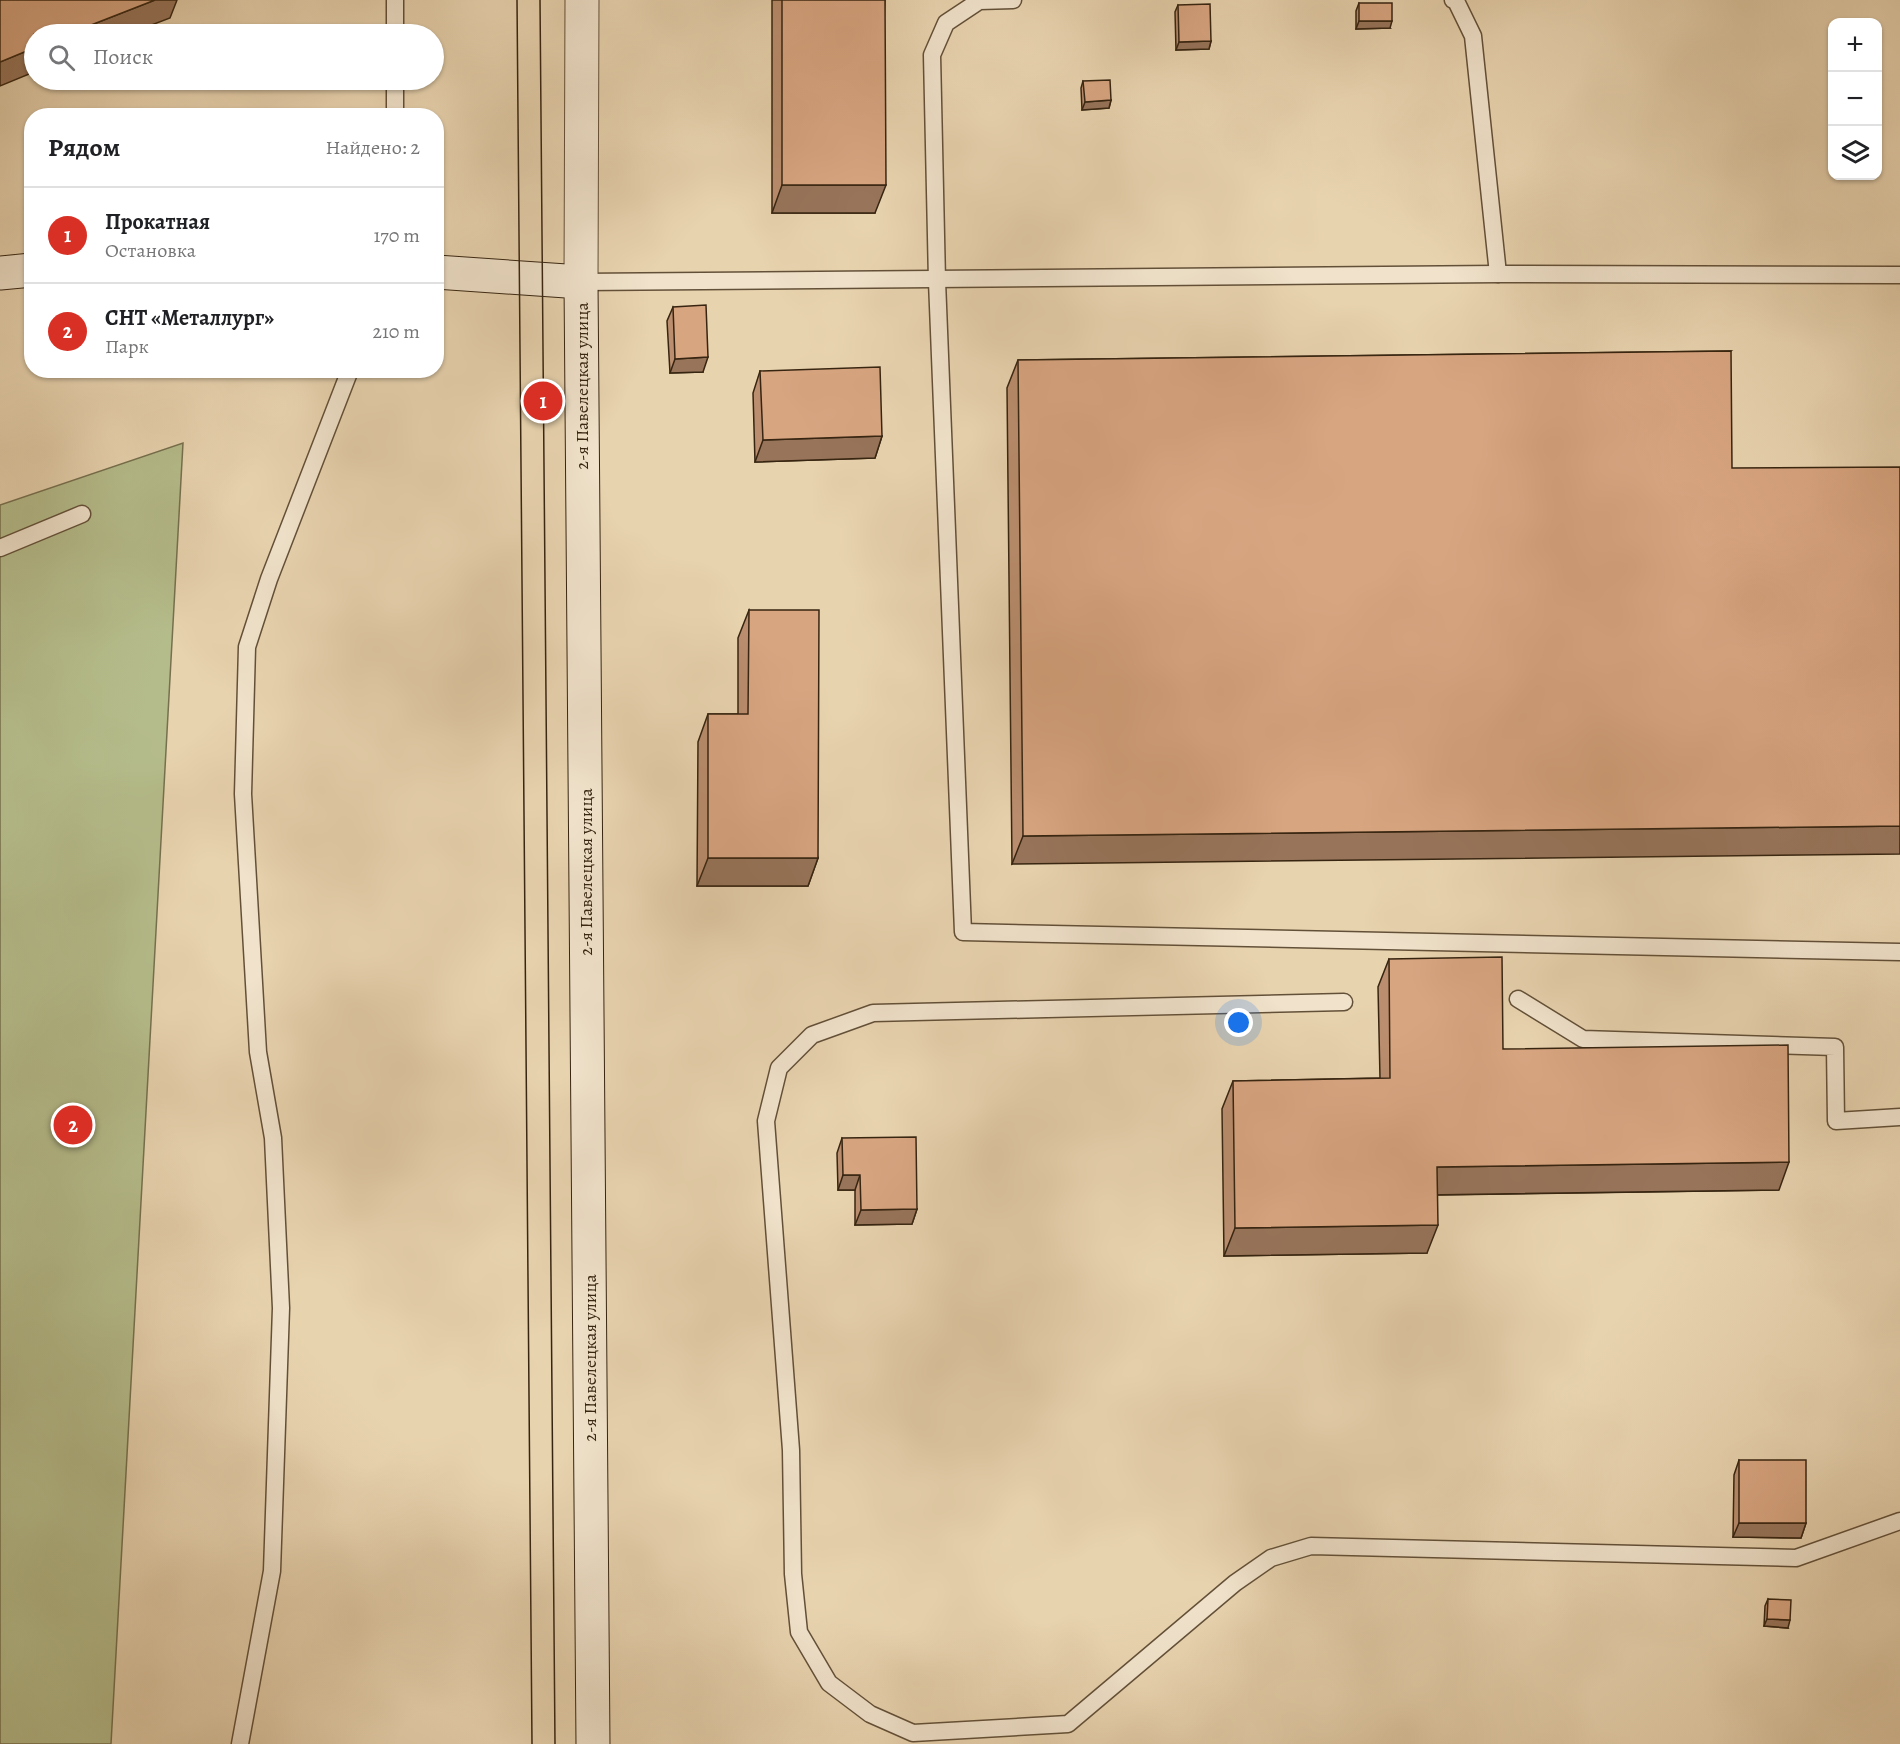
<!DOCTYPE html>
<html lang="ru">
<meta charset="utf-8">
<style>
body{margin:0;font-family:Alegreya,serif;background:#f6f6f6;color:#202124}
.controls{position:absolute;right:18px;top:18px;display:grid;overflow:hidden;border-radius:12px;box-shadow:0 2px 4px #0004}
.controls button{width:54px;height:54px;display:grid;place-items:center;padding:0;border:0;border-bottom:2px solid #e0e0e0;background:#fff;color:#202124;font:30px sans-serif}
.you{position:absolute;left:1239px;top:1023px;width:21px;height:21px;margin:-15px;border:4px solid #fff;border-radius:50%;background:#1a73e8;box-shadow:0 0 0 9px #1a73e833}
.badge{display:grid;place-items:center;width:39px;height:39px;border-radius:50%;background:#d93025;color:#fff;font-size:20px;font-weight:700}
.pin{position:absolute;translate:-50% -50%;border:3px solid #fff;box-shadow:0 2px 6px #0006}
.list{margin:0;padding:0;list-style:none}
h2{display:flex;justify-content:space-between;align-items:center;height:78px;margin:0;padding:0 24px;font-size:26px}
h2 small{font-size:20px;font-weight:400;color:#757577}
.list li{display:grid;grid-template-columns:39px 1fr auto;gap:18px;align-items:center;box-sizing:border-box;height:96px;padding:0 24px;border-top:2px solid #e0e0e0}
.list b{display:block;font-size:22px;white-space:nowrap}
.list p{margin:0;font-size:20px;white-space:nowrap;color:#757577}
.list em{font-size:20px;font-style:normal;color:#757577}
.icon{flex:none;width:33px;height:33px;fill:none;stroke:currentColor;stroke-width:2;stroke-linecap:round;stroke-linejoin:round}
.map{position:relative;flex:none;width:1900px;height:1744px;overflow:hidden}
.search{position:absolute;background:#fff;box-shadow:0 2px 4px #0004;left:24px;top:24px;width:420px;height:66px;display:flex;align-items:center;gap:15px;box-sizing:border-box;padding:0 21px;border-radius:33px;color:#757577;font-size:22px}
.panel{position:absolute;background:#fff;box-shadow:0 2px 4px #0004;left:24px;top:108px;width:420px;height:270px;border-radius:24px}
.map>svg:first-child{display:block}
</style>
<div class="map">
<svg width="1900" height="1744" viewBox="0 0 1900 1744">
<rect width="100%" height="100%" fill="#e8d3af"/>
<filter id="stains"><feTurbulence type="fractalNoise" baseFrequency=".00333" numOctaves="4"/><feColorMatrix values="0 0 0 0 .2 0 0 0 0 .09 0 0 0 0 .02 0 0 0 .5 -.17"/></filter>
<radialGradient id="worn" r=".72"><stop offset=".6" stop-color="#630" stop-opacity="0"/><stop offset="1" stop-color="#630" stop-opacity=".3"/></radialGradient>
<path fill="#b5bc8b" stroke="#76704e" stroke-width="1.5" d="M183,443L111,1744H0V505Z"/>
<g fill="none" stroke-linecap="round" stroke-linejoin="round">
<defs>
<g id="service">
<path d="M1013,0L979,1L946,23L932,55L937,281L963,932L1900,952"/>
<path d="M1453,0L1456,1L1473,36L1498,274"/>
<path d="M395,34V0"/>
<path d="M395,116V80"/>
<path d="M581,282L1498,274L1900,275"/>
<path d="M0,548L82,514"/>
<path d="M1518,999L1583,1039L1835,1047L1836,1121L1900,1117"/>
<path d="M1344,1002L873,1013L812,1035L779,1068L766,1121L791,1450L793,1574L799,1632L829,1683L870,1714L913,1733L1068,1724L1235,1583L1271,1558L1311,1546L1796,1558L1900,1521"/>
<path d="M240,1744L272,1571L281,1308L273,1138L258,1052L243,794L247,647L269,579L350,370"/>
</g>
<path id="minor" d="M581,282L582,0"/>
<g id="secondary">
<path d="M436,272L581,282L593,1744"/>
<path d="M0,273L32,270"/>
</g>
</defs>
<use href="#service" stroke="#635038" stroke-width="19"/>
<use href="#minor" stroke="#635038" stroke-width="35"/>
<use href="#secondary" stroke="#372511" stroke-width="35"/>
<use href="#service" stroke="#f0e2cb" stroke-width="16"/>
<use href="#minor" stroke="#f0e2cb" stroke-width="33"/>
<use href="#secondary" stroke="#f0e2cb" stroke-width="33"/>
<g stroke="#372511" stroke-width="1.5">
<path d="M517,0L532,1744"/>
<path d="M540,0L555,1744"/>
</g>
</g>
<g fill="#ba8e6f" stroke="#372511" stroke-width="1.5">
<path d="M772,0H885L875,213H772Z"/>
<path d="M1359,3L1390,28L1356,29V11Z"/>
<path d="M1178,5L1211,41L1209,49L1176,50L1175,12Z"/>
<path d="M1083,81L1111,100L1109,108L1082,110L1081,88Z"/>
<path d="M673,307L703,372L670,373L667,321Z"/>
<path d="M1731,351L1012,864L1007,388L1018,360Z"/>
<path d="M760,371L882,436L875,458L755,462L753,393Z"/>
<path d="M749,610L818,858L808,886H697L698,742L708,714H738V638Z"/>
<path d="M1389,959L1503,1049L1779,1190L1437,1195L1427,1253L1224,1256L1222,1109L1233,1081L1380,1078L1378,987Z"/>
<path d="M842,1138L917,1209L912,1224L855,1225V1190H838L837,1153Z"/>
<path d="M1739,1460L1806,1523L1801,1538L1733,1537L1734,1475Z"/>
<path d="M1768,1599L1788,1628L1764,1626L1765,1606Z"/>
</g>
<g fill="#97745a" stroke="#372511" stroke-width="1.5">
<path d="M155,0H177L170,18L128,34H68Z"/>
<path d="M1359,21H1392L1390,28L1356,29Z"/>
<path d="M1211,41L1209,49L1176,50L1179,42Z"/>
<path d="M34,48V72L0,86V62Z"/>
<path d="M1111,100L1109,108L1082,110L1085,102Z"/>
<path d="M782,185H886L875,213H772Z"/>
<path d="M708,357L703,372L670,373L675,359Z"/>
<path d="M882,436L875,458L755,462L763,440Z"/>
<path d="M1900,826V854L1012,864L1023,836Z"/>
<path d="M708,858H818L808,886H697Z"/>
<path d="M1789,1162L1779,1190L1427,1195L1437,1167Z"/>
<path d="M843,1175H860L855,1190H838Z"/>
<path d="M917,1209L912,1224L855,1225L861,1210Z"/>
<path d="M1438,1225L1427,1253L1224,1256L1235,1228Z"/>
<path d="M1739,1523H1806L1801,1538L1733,1537Z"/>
<path d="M1767,1619L1790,1620L1788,1628L1764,1626Z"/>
</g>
<g fill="#d8a581" stroke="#372511" stroke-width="1.5">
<path d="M0,0H155L68,34H34V48L0,62Z"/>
<path d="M782,0H885L886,185H782Z"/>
<rect x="1359" y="3" width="33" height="18"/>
<path d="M1210,4L1211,41L1179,42L1178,5Z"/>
<path d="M1110,80L1111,100L1085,102L1083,81Z"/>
<path d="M706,305L708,357L675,359L673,307Z"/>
<path d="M1731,351L1732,468L1900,467V826L1023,836L1018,360Z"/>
<path d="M880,367L882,436L763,440L760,371Z"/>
<path d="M749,610H819L818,858H708V714H748Z"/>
<path d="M1502,957L1503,1049L1788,1045L1789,1162L1437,1167L1438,1225L1235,1228L1233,1081L1390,1078L1389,959Z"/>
<path d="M916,1137L917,1209L861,1210L860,1175H843L842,1138Z"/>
<rect x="1739" y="1460" width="67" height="63"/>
<path d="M1768,1599L1791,1600L1790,1620L1767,1619Z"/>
</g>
<g text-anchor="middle" stroke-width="4.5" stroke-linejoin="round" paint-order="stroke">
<g font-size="18" fill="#372511" stroke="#f0e2cb">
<text transform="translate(582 386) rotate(-90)" y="6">2-я Павелецкая улица</text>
<text transform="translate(586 872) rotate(-90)" y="6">2-я Павелецкая улица</text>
<text transform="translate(590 1358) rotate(-90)" y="6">2-я Павелецкая улица</text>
</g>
</g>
<rect width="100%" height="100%" filter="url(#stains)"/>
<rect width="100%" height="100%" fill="url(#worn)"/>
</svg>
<div class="controls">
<button>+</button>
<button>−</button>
<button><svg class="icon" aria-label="layers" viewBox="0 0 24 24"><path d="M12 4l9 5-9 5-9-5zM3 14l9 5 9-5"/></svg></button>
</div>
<div class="you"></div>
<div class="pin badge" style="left:543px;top:401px">1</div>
<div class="pin badge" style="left:73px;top:1125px">2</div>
<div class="search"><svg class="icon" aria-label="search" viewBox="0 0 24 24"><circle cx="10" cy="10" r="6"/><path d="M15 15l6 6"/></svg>Поиск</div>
<section class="panel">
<h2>Рядом<small>Найдено: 2</small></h2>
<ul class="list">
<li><span class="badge">1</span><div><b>Прокатная</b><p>Остановка</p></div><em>170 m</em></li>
<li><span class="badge">2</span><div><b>СНТ «Металлург»</b><p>Парк</p></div><em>210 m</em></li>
</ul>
</section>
</div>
